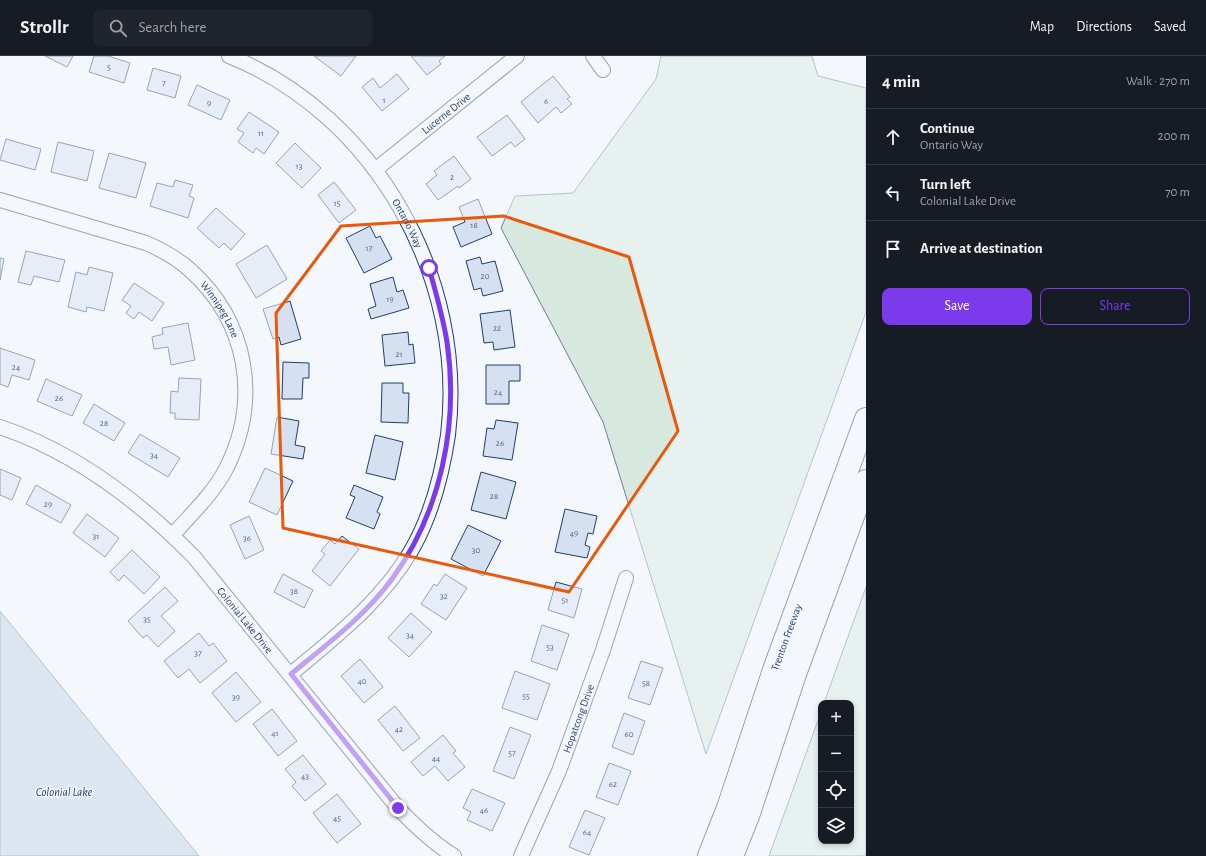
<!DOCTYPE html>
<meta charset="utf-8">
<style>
body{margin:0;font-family:"Alegreya Sans",sans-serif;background:#20242c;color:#f1f3f6}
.controls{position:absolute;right:12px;bottom:12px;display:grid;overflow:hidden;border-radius:8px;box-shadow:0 2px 6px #0003}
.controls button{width:36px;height:36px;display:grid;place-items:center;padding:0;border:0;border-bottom:1px solid #363941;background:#171b24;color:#f1f3f6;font:20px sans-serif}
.stop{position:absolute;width:12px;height:12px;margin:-9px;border:3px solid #7c3aed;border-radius:50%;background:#fff}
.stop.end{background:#7c3aed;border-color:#fff;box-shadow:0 1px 4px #0008}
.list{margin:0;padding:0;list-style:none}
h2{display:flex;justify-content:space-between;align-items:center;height:52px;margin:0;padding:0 16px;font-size:17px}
h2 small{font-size:13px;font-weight:400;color:#9ea1a6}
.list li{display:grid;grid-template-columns:26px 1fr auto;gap:12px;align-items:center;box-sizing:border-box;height:56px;padding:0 16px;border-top:1px solid #363941}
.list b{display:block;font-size:15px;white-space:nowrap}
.list p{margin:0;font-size:13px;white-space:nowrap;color:#9ea1a6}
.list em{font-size:13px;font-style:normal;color:#9ea1a6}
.actions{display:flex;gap:8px;padding:12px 16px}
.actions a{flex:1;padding:9px 0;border:1px solid #7c3aed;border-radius:8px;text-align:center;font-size:14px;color:#7c3aed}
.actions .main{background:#7c3aed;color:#fff}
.icon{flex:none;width:22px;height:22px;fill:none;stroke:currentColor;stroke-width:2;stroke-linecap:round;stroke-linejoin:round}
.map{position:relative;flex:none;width:866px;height:800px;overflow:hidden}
header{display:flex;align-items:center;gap:24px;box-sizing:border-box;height:56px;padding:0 20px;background:#171b24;border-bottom:1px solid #363941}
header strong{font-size:19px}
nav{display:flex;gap:22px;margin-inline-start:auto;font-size:14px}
.search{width:280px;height:36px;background:#20242c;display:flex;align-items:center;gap:10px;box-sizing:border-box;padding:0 14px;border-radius:8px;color:#9ea1a6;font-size:15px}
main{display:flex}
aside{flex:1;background:#171b24}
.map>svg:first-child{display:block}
</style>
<header>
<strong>Strollr</strong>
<div class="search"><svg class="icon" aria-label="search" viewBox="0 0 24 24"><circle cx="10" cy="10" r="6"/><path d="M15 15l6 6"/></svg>Search here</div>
<nav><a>Map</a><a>Directions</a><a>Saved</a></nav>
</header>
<main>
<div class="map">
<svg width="866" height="800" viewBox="0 0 866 800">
<rect width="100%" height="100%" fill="#f4f7fb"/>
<g fill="#d7e8df" stroke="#687fa3">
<path d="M661,0H812L818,20L866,32V256L706,698L603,366L501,172L515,140L573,137L656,23Z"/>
<path d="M866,531V800H769L821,656V785H851V647H824Z"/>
</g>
<path fill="#bed0e5" stroke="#687fa3" d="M0,555L199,800H0Z"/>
<g fill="#d5e0f0" stroke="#1d3f73">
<path d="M45,0H73L67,11Z"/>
<path d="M94,0H108L130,7L124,27L89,16Z"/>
<path d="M314,0H356L341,20Z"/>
<path d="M411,0H445L439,5L441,8L427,19Z"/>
<path d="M153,12L181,20L175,42L147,34Z"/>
<path d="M397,18L409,33L382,55L362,31L373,22L380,32Z"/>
<path d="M553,20L570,41L567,43L572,48L561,57L556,51L538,67L521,46Z"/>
<path d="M197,29L230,44L221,64L188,49Z"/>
<path d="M249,56L279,76L264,98L256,92L253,97L238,86L244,77L237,73Z"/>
<path d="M507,59L525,83L515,91L511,86L492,100L477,81Z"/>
<path d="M6,83L41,93L35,114L0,104Z"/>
<path d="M58,86L94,95L87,125L51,116Z"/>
<path d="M295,87L321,112L302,132L276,107Z"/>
<path d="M109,97L146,107L136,142L99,132Z"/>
<path d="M454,100L471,123L459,132L458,130L438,144L426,128L437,119L434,115Z"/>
<path d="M175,124L193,129L189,140L194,142L188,162L150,150L157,127L173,131Z"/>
<path d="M334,126L356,154L339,167L318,139Z"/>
<path d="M478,143L492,178L461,191L453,171L465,166L459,151Z"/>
<path d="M216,152L245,178L231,194L224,187L219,192L197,172Z"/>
<path d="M370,170L376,182L380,180L392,203L364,217L346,182Z"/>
<path d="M267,189L287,223L256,242L236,208Z"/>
<path d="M26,195L65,204L59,226L34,220L31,229L18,226Z"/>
<path d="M480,201L482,208L495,205L503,235L483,240L481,232L474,234L466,205Z"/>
<path d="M0,202L4,203L0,224Z"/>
<path d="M89,211L113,217L104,255L87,251L86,256L68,251L76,216L87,219Z"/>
<path d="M393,221L397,236L403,234L409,252L371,263L368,253L376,250L370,228Z"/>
<path d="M134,227L164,247L152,265L139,256L134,263L126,257L131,250L122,244Z"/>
<path d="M290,245L301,283L281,289L279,281L273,283L263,253Z"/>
<path d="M510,254L515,291L494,294L493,286L484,287L480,258Z"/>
<path d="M188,267L195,304L171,309L168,291L154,293L152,281L163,278L162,272Z"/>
<path d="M408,276L409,289L413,288L415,307L385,310L382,279Z"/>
<path d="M0,292L35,304L29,324L12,319L8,331L0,328Z"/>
<path d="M283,306L309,307V322H303L302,343H282Z"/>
<path d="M486,309H520V325H509V348H486Z"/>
<path d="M179,322L201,323L199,364L175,363V357H170L171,335L178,336Z"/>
<path d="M46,323L82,339L72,360L37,345Z"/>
<path d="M382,327H403V337H409L408,367L381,366Z"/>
<path d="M94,348L125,367L114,385L83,367Z"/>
<path d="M277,361L299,365L295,389L305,391L303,403L271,398Z"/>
<path d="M496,364L518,367L512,404L483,400L487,372L494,373Z"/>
<path d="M140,378L180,402L168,421L128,397Z"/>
<path d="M375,379L403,386L395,424L366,417Z"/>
<path d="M265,412L293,425L277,459L249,446Z"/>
<path d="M0,413L21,422L12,444L0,439Z"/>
<path d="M481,416L516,426L506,463L471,454Z"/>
<path d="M36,429L71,449L61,467L26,448Z"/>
<path d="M354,429L383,441L377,456L380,458L374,473L346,462L355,441L350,439Z"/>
<path d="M565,453L597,460L593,478L588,477L585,489L590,491L587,502L555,496Z"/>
<path d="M87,458L119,482L105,501L73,477Z"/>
<path d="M249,460L264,494L245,503L230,469Z"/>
<path d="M468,469L501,485L483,520L451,503Z"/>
<path d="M342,480L359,493L330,530L312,515L325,498L321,495L330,484L335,488Z"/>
<path d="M132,494L160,521L144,538L124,519L119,525L110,516Z"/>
<path d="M283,518L313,534L304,552L274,536Z"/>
<path d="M445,518L467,532L446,564L421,548L434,528L437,530Z"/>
<path d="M556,526L582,533L574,562L548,554Z"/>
<path d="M165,531L178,545L161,560L175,575L158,591L147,579L143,582L128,565Z"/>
<path d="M411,557L432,576L409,601L388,582Z"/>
<path d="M542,569L569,578L557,614L531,605Z"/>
<path d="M199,577L209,590L213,587L227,605L200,627L189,613L178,622L164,605Z"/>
<path d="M360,603L383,631L364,647L341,620Z"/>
<path d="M641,605L663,612L650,649L628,642Z"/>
<path d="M515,615L550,628L537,664L502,652Z"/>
<path d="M236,616L261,646L236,666L212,637Z"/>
<path d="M395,650L420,682L403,695L378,664Z"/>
<path d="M272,653L297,685L278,700L253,668Z"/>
<path d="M624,657L645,665L633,699L612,691Z"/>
<path d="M510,671L531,679L514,723L493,715Z"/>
<path d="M443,679L456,695L453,697L465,711L448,725L435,710L423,720L411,706Z"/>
<path d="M303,699L326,728L305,745L292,730L296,726L285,713Z"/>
<path d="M609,707L631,715L618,749L596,741Z"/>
<path d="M472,733L505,747L492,775L467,764L471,756L463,752Z"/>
<path d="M337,738L361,768L337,787L313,757Z"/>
<path d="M585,754L605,762L589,799L569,791Z"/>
</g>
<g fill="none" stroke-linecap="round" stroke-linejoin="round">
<defs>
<g id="street">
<path id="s1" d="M229,0C376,59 467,223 448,379C442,419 432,459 411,495C381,546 335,581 291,618"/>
<path d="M593,0L603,14"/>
<path id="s2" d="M375,114L517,0"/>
<path id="s3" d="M0,144L146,187C162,194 177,202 190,214C248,266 261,344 226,413C213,438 191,458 173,479"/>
<path id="s4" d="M0,371C75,396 139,445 194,501L398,752C415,770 433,787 454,800"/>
<path id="s5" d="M521,800L559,715L603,594L626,522"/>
</g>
<g id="highway">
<path id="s6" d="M709,800L728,752L775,611L866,363"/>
<path d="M732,800L748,760L795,618L866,425"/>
</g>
</defs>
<use href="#street" stroke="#1d3f73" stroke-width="16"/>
<use href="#highway" stroke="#1d3f73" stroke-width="24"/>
<use href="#street" stroke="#f4f7fb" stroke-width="14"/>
<use href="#highway" stroke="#f4f7fb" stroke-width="22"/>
</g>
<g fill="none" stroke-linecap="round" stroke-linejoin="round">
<path stroke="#7c3aed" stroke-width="5" d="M398,752L291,618C326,589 365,560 392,523C441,456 459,368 447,286C443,261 436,237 429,212"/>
</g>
<path d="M0 0H866V800H0ZM504,160L629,201L678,375L569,536L283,472L276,257L341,170Z" fill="#f4f7fb" fill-opacity=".55" fill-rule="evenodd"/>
<path fill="none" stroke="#e8590c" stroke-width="3" stroke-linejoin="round" d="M504,160L629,201L678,375L569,536L283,472L276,257L341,170Z"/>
<g text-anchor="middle" stroke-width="3" stroke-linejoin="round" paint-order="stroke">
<g font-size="9" fill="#4b6792">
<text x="109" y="14">5</text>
<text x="164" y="30">7</text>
<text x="384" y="47">1</text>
<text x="546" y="48">6</text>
<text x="209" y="50">9</text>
<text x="261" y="80">11</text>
<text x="299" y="113">13</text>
<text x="452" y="124">2</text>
<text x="337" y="150">15</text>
<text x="474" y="172">18</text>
<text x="369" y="195">17</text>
<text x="485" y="223">20</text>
<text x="390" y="246">19</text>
<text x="497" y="275">22</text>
<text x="399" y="301">21</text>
<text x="16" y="314">24</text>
<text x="498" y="339">24</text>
<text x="59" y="345">26</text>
<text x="104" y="370">28</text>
<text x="500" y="390">26</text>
<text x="154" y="402">34</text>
<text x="494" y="443">28</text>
<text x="48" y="451">29</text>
<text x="574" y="480">49</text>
<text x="96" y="483">31</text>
<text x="247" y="485">36</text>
<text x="476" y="497">30</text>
<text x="294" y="538">38</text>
<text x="444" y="543">32</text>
<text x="565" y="547">51</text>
<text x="147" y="566">35</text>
<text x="410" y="582">34</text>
<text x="550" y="594">53</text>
<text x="198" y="600">37</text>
<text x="362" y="628">40</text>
<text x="646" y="630">58</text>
<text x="526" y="643">55</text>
<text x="236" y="644">39</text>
<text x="399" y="676">42</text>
<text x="275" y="680">41</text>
<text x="629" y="681">60</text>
<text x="512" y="700">57</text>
<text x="436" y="705">44</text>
<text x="305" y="723">43</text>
<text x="613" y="731">62</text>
<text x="484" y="757">46</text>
<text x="337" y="765">45</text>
<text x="587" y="779">64</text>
</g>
<g font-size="11" fill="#1d3f73" stroke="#f4f7fb">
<text dy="4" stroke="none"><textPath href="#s2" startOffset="91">Lucerne Drive</textPath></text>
<text dy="4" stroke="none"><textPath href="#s1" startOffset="250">Ontario Way</textPath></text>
<text dy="4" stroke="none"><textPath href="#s3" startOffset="254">Winnipeg Lane</textPath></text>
<text dy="4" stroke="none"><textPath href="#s4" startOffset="317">Colonial Lake Drive</textPath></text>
<text dy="4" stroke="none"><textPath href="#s6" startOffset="232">Trenton Freeway</textPath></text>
<text dy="4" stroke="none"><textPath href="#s5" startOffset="149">Hopatcong Drive</textPath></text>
</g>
<g font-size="12" font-style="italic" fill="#1d3f73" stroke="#f4f7fb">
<text x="64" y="740">Colonial Lake</text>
</g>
</g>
</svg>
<div class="controls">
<button>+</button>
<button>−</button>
<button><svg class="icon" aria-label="locate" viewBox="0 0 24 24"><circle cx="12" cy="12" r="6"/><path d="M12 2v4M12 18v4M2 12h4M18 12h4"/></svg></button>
<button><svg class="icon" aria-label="layers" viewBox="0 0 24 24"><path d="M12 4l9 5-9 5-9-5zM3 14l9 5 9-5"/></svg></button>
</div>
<div class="stop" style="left:429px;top:212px"></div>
<div class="stop end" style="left:398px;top:752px"></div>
</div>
<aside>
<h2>4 min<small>Walk · 270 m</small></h2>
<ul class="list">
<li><svg class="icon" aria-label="ahead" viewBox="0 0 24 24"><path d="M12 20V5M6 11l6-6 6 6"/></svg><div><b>Continue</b><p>Ontario Way</p></div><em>200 m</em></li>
<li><svg class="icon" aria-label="left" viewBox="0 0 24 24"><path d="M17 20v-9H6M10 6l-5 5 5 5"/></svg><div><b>Turn left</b><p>Colonial Lake Drive</p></div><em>70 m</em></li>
<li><svg class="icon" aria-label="arrive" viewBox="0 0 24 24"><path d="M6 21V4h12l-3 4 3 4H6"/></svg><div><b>Arrive at destination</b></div></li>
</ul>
<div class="actions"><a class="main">Save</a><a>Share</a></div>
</aside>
</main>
